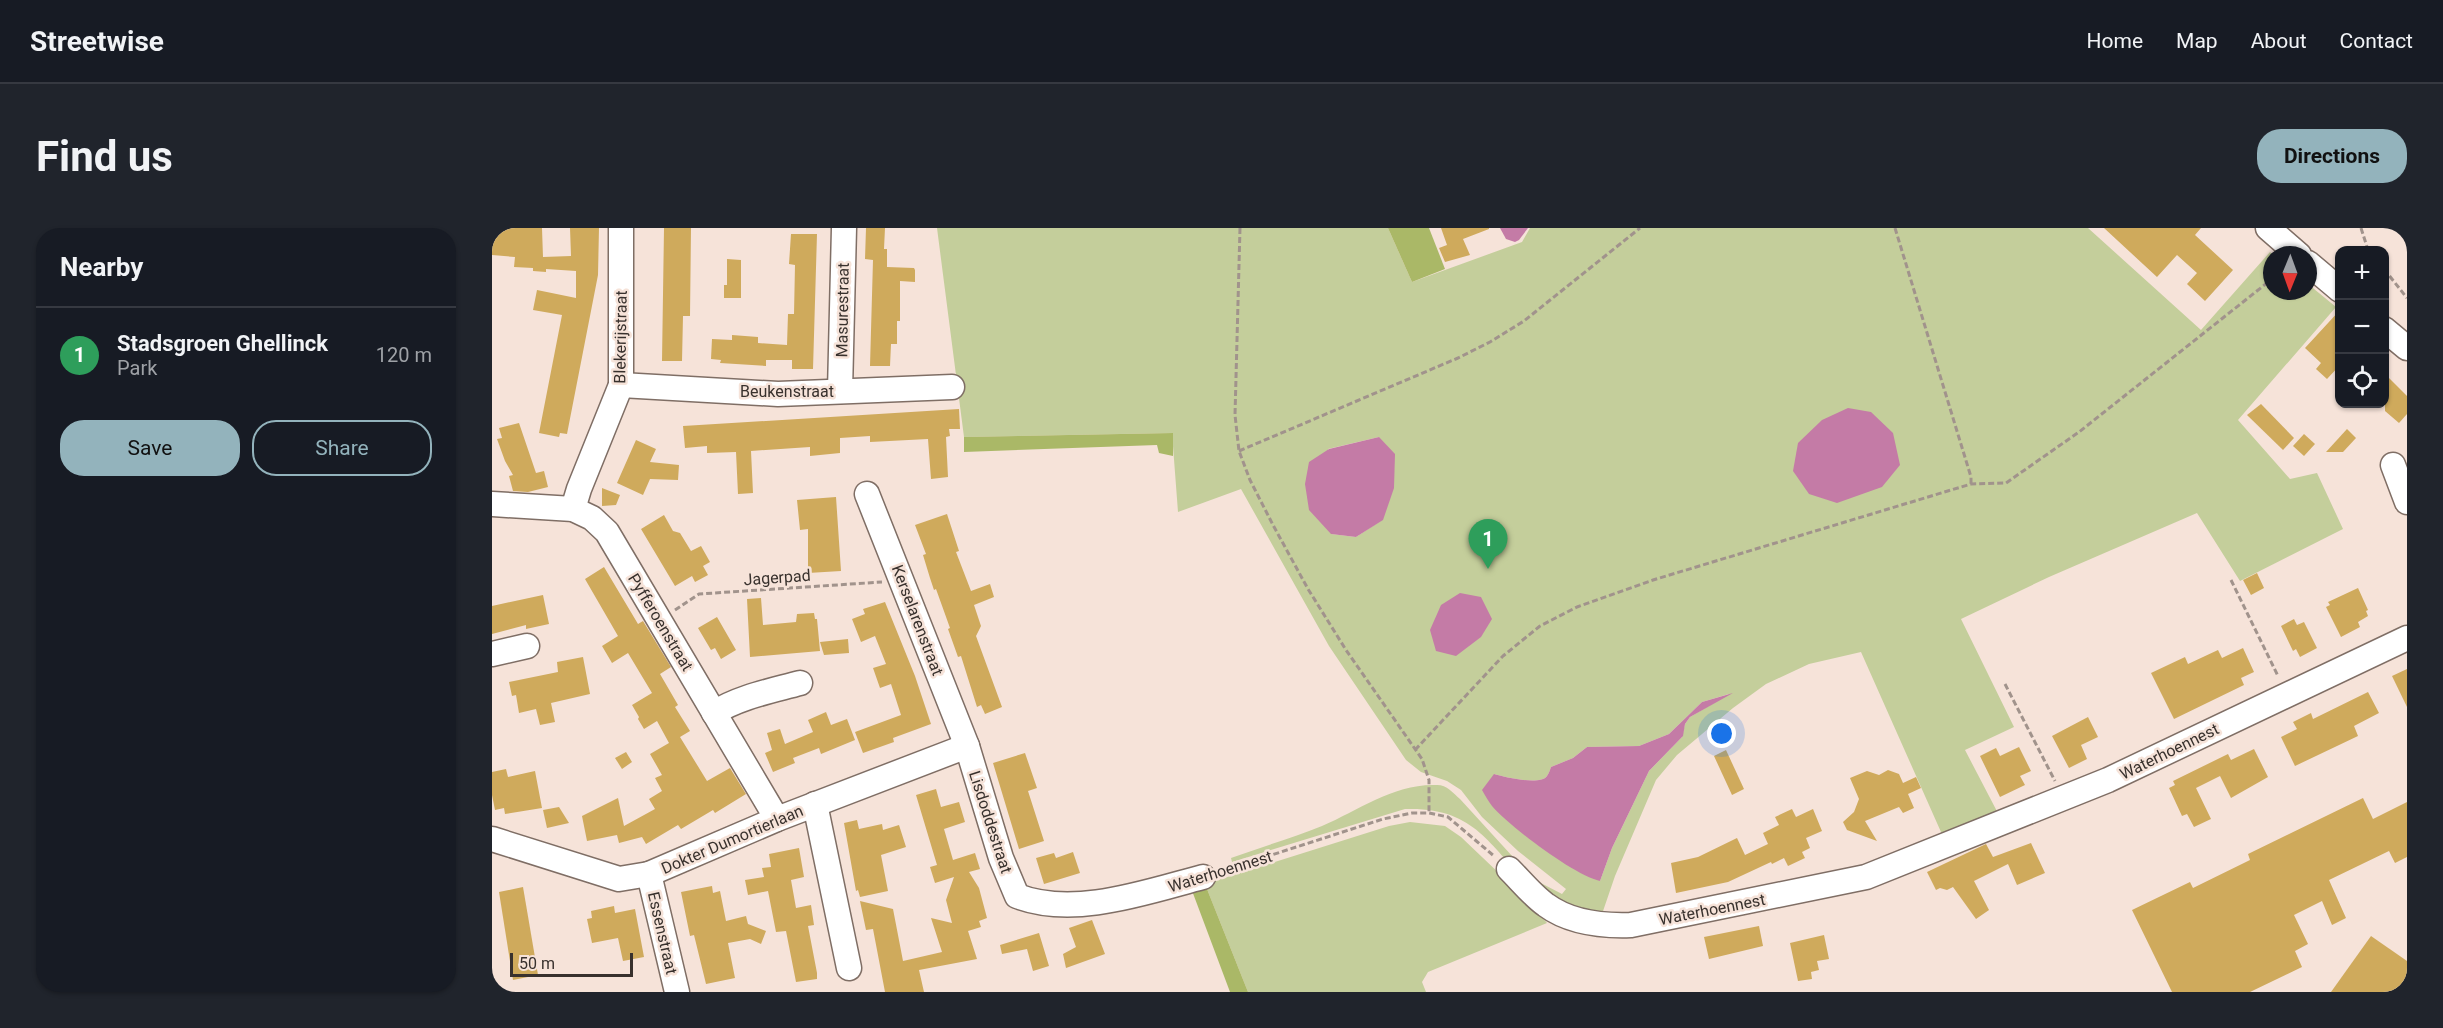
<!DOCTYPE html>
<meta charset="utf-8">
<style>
body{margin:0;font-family:Roboto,sans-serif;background:#20242c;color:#f1f3f6}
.controls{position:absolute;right:18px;top:18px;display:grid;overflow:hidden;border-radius:12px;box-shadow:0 2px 4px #0004}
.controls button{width:54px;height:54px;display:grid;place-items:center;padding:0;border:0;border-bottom:2px solid #363941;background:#171b24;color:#f1f3f6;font:30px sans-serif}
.compass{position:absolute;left:1771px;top:18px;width:54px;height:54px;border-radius:50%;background:#171b24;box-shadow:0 2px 4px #0004;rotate:181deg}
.scale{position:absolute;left:18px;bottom:15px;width:123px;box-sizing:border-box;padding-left:6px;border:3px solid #38312d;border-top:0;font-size:16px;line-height:21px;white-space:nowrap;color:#38312d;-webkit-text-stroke:4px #f6e3d9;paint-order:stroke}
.you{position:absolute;left:1230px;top:506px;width:21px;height:21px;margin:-15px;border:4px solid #fff;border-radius:50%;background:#1a73e8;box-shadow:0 0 0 9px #1a73e833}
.badge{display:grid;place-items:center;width:39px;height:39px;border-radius:50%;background:#93b3bc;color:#fff;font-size:20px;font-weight:700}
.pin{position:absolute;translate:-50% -50px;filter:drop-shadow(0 2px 3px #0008)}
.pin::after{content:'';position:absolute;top:32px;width:21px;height:18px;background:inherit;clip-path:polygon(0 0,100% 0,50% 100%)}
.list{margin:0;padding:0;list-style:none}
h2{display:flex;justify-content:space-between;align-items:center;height:78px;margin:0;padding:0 24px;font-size:26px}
h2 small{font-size:20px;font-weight:400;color:#9ea1a6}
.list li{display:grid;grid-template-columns:39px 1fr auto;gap:18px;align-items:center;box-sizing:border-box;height:96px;padding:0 24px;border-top:2px solid #363941}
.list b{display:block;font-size:22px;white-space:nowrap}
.list p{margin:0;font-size:20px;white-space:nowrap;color:#9ea1a6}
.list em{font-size:20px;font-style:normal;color:#9ea1a6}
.actions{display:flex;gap:12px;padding:18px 24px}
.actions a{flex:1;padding:14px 0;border:2px solid #93b3bc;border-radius:24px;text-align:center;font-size:21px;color:#93b3bc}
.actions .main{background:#93b3bc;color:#111}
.icon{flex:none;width:33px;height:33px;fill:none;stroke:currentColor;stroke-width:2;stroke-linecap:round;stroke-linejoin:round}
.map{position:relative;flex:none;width:1915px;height:764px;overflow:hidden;border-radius:24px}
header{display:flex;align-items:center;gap:36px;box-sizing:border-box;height:84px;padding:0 30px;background:#171b24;border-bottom:2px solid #363941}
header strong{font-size:28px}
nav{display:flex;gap:33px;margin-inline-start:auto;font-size:21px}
.intro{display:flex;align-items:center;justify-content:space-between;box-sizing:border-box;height:144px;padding:0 36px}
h1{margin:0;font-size:42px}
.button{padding:15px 27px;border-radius:24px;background:#93b3bc;color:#111;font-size:21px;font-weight:700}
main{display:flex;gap:36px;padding:0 36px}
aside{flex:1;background:#171b24;border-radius:24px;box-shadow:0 2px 4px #0004}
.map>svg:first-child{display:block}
</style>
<header>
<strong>Streetwise</strong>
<nav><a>Home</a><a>Map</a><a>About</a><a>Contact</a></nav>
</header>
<div class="intro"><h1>Find us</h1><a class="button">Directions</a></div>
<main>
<aside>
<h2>Nearby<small></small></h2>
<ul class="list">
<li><span class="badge" style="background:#2e9e5b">1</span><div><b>Stadsgroen Ghellinck</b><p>Park</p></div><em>120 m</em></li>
</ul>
<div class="actions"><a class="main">Save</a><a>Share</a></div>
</aside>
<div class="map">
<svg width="1915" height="764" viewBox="0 0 1915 764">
<rect width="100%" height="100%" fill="#f6e3d9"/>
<g fill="#c4ce9b" fill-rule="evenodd">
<path d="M445,0H896L920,54L1030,14L1038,0H1596L1709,102L1778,24L1781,27L1780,63H1816V56L1844,79L1746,192L1798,251L1825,245L1851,301L1748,353L1705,285L1557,349L1469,391L1522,499L1473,522L1509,591L1453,613L1369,424L1317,436L1274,456L1241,480L1185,527L1164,552L1123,648L1110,686C1094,682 1075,680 1061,672C1000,637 998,578 913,581L740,634L739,630C769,619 800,610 830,598C867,582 903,555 945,557C955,557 961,565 968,571L1041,651L1070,666L1074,661L1026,623L990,589L969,562L955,553L929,544L914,532L837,418L749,261L686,284L680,205L472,209ZM887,209L890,292L864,309L839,306L836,221ZM1237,466L1198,489L1193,496L1190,509L1157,543L1120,620L1108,653L1002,546C1013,549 1048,558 1055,548C1057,545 1058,542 1059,539L1081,530L1095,519L1147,518L1177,506L1210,474Z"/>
<path d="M918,594L953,598L969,609L1032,669L1055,695L936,744L930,754L934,764H756L713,656L897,598Z"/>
</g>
<g fill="#aab867">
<path d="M896,0H937L953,41L920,54Z"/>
<path d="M681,205V228L667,225L665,217L472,224V209Z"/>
<path d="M713,656L756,764H738L699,660Z"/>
</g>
<g fill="#c47ba6">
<path d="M1008,0H1036L1027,12L1023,14L1014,11Z"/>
<path d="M1356,180L1379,184L1401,205L1408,237L1390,259L1345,275L1317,266L1301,243L1306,215L1330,192Z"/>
<path d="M887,209L903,226L902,260L891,292L864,309L839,306L817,282L813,256L817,234L837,221Z"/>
<path d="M968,365L989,369L1000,391L989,409L964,428L944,423L938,402L949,377Z"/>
<path d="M1241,465L1198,489L1193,496L1191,508L1157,543L1120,620L1108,653C1083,648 1017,598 1000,578C996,573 993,567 990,562L1002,546C1013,549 1048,558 1055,548C1057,545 1058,542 1059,539L1081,530L1095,519L1147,518L1177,506L1210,474Z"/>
</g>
<g fill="#cfaa5c">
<path d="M0,0H50L51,29L79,28L78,0H107L106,47L75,206L68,205L67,209L47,205L70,87L41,82L45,62L84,70V43L54,41V44L41,43V40L22,39L23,29L0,27Z"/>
<path d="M172,0H199L198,88H191L190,133H170Z"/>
<path d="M374,0H393L392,21H395V39L422,40L423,42V54L408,53V93H405V116H399L398,138H378L381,32L373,31Z"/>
<path d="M949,0H997V1L971,11L978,27L953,34L947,20L955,17Z"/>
<path d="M1612,0H1709L1703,7L1741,42L1713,73L1695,56L1705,45L1685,27L1665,49Z"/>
<path d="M299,6H325L321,141H300V132H274V138L228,135L229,132L219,131L220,111L240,112V107L266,109V115L295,117L296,86H302L303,37L297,36Z"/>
<path d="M235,31L249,32V70H232V57H235Z"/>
<path d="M1848,82V137L1835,151L1824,141L1829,135L1813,120Z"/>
<path d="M1893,146L1915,168V186L1907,195L1893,183Z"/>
<path d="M1769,176L1802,210L1791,222L1755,187Z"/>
<path d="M467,181L468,201H457L458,208L454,209L456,249L439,251L436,211L378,214V208L348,210V225L318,228V219L259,223L261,265L246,266L244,224L215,225V218L193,220L191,198Z"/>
<path d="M27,195L44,245L52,243L56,259L36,264L21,263L17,248L21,247L13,233L5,211L10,210L7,200Z"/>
<path d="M1855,201L1864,210L1851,224H1834Z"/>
<path d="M1812,206L1823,216L1812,228L1801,218Z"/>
<path d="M144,212L164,221L158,234L187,237L186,252L158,251L151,267L125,255Z"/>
<path d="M110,260L128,267L124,277L110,278Z"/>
<path d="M344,269L349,343L316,345V301L308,302L305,272Z"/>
<path d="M455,286L467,323L464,324L479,363L498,356L502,369L482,377L489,398L484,408L510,479L493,486L489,477L485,479L469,428L466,429L456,401L458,400L444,361L442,362L438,350L431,327L434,326L423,297Z"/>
<path d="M172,287L181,303L188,305L199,323L209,318L218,334L211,338L216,347L203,354L200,348L183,358L149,301Z"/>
<path d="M112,339L146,396L151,393L179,439L168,446L186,477L183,479L198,503L188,509L215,553L238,540L254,566L223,585L221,582L189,601L186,597L154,616L150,609L127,615L125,607L95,613L90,588L126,570L132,598L163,581L157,571L170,563L163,550L170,547L158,526L177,515L165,493L152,501L146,491L147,489L140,477L160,465L136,425L120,435L110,418L126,408L93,351Z"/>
<path d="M1765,345L1772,360L1759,367L1751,352Z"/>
<path d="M1866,360L1876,382L1874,383L1876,388L1866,394L1868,399L1849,409L1834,379L1838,377L1836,374Z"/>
<path d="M51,367L57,396L34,401V397L0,406V378Z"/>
<path d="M269,370L271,397L304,394L305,386L322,385L323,391H325L328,423L258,429L255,371Z"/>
<path d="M393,374L423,448L439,496L401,510L402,514L371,525L363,504L409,487L399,456L388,460L381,440L394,436L383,408L369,414L360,391L373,386L371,381Z"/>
<path d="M225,389L244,422L229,431L223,420L219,422L206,400Z"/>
<path d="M1802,391L1805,397L1812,394L1825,420L1808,429L1804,421L1801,423L1789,398Z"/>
<path d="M356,411L357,425L332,427L328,414Z"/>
<path d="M1751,420L1762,444L1749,450L1752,457L1682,491L1659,445L1693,429L1696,436L1726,422L1730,430Z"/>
<path d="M91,429L98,466L59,475L63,494L48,497L44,481L27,485L24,467L20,468L17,454L66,444L65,434Z"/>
<path d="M1915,441V479L1900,448Z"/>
<path d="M1876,464L1887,485L1862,498L1866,508L1803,538L1789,509L1805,501L1801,494L1819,485L1821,491Z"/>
<path d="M334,484L339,497L355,491L363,512L329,526L327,520L301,530L303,535L281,544L273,525L280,522L275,505L288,501L293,516L321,504L316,492Z"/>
<path d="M1596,489L1606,509L1589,517L1595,531L1577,540L1560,508Z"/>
<path d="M1527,519L1539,543L1528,548L1533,557L1508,569L1488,528L1504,520L1508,528Z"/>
<path d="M1762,521L1776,549L1739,570L1728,548L1704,560L1719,591L1702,599L1695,586L1690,588L1677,560L1683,557L1681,553L1736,526L1739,532Z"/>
<path d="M1234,522L1252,561L1240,567L1222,528Z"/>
<path d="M134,524L140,534L130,541L123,530Z"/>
<path d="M533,525L545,560L536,563L552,613L527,621L501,535Z"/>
<path d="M14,541L16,549L43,543L50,580L13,586L12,580L3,582L0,567V544Z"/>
<path d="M1396,542L1407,546L1411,555L1424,549L1429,560L1416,566L1422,580L1411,585L1407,579L1373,593L1385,613L1355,602L1351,594L1362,584L1367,571L1358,550L1375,543L1387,547Z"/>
<path d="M444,561L449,579L467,574L473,594L452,601L461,632L483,625L488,641L477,644L487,660L495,690L487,693L489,699L476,703L485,731L427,742L432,764H393L381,701L374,702L368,673L401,681L411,733L450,724L439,690L460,695L454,672L462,649L443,655L438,639L445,637L424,567Z"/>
<path d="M1871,570L1881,591L1915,574V629L1903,635L1897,623L1837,652L1854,690L1840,697L1830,673L1802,687L1816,716L1803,723L1810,739L1758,764H1680L1640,682L1698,654L1701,660L1758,632L1756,626Z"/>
<path d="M67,579L77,595L55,600L51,582Z"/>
<path d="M1300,581L1304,589L1321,581L1330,603L1314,610L1318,620L1310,624L1313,630L1296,638L1292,630L1280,636L1279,634L1236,654L1184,665L1179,635L1206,629L1245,610L1253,627L1276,616L1271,605L1287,597L1283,589Z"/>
<path d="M365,592L367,601L390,596L391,602L407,597L414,619L389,627L396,663L368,669L366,662L364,663L352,595Z"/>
<path d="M1539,615L1553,645L1525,657L1516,636L1482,653L1497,682L1484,691L1461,659L1455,662L1448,660L1444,662L1435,644L1494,616L1501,629Z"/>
<path d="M307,620L312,649L299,652L304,680L319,677L322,697L316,698L325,745V751L304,754L294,703L284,704L276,663L256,667L253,652L272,649L270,640L279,639L277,626Z"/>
<path d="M581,624L588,645L552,656L544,630L562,625L564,630Z"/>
<path d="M220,658L221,665L228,663L234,693L254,688L256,696L274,703L269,716L258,711L236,715L243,750L214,756L202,707L198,708L189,664Z"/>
<path d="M31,659L46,747L21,752L7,664Z"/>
<path d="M122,678L123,685L143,681L152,729L131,733L126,710L100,715L95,691L100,690L99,683Z"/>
<path d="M600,692L613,726L574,740L571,726L584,719L577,700Z"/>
<path d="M1267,698L1271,718L1217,731L1212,709Z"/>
<path d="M547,705L557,738L541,743L535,721L510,726L508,717Z"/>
<path d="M1332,707L1337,731L1325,733L1327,742L1319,744L1320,751L1306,753L1298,715Z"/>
<path d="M1879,708L1915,733V764H1839Z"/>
</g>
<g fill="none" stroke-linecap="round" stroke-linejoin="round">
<defs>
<g id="minor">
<path d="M1776,0L1807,27"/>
<path d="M1816,35L1848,62"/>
<path d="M1892,101L1915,120"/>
<path d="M129,157L286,166L460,159"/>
<path d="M348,163L352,0"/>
<path d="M1901,237L1915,274"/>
<path d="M375,266L475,518L509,630L525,668C582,690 654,664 711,649"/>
<path d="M0,276L81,281L100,290L115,304L285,591"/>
<path d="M81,281L87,261L129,157V0"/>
<path d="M0,426L35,418"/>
<path d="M222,485C247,469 279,463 308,455"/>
<path d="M323,576L357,740"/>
<path d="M0,611L127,651L157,646L285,591L475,518"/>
<path d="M1017,641C1029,653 1041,668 1054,677C1077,694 1111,698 1139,697L1374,649L1616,552L1915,410"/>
<path d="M157,646L185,764"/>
</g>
</defs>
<use href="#minor" stroke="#7f6e65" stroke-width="27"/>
<g stroke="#a1938c" stroke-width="3" stroke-dasharray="6 3" stroke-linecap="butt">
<path d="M748,0L743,187L747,223L758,252L781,297L816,361L854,422L930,531L937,552V585"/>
<path d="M1403,0L1479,249V256"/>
<path d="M1869,0L1876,22"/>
<path d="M1892,41L1915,70"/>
<path d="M747,223L966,130L998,114L1032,93L1148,0"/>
<path d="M1739,352L1786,448"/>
<path d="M183,382L207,366L390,354"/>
<path d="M1513,456L1563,553"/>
<path d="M923,522L1011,428L1048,398L1085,379L1161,352L1479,256L1514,255L1587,204L1780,51"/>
<path d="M730,643L891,591L920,585H937L956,589L1002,628"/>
</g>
<use href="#minor" stroke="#fff" stroke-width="24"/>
</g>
<g text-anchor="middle" stroke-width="5" stroke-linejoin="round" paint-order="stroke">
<g font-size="16" fill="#38312d" stroke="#f6e3d9">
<text transform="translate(350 82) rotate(-89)" y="6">Masurestraat</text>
<text transform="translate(128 109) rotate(-89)" y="6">Blekerijstraat</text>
<text x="295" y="169">Beukenstraat</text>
<text transform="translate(285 349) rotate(-4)" y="6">Jagerpad</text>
<text transform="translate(426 392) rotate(69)" y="6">Kerselarenstraat</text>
<text transform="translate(169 394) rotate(59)" y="6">Pyfferoenstraat</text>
<text transform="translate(1677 523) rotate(-26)" y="6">Waterhoennest</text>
<text transform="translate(499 594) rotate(72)" y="6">Lisdoddestraat</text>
<text transform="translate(240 611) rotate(-23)" y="6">Dokter Dumortierlaan</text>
<text transform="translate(728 643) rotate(-17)" y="6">Waterhoennest</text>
<text transform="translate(1220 681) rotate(-11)" y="6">Waterhoennest</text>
<text transform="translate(171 705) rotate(77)" y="6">Essenstraat</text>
</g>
</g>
</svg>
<div class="controls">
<button>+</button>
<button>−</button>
<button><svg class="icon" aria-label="locate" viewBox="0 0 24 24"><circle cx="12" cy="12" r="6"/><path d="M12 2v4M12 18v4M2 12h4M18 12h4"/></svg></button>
</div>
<svg class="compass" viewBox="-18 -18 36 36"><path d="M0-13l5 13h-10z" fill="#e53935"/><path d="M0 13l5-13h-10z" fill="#9ea1a6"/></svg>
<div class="scale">50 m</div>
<div class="you"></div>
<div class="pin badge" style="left:996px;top:341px;background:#2e9e5b">1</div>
</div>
</main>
